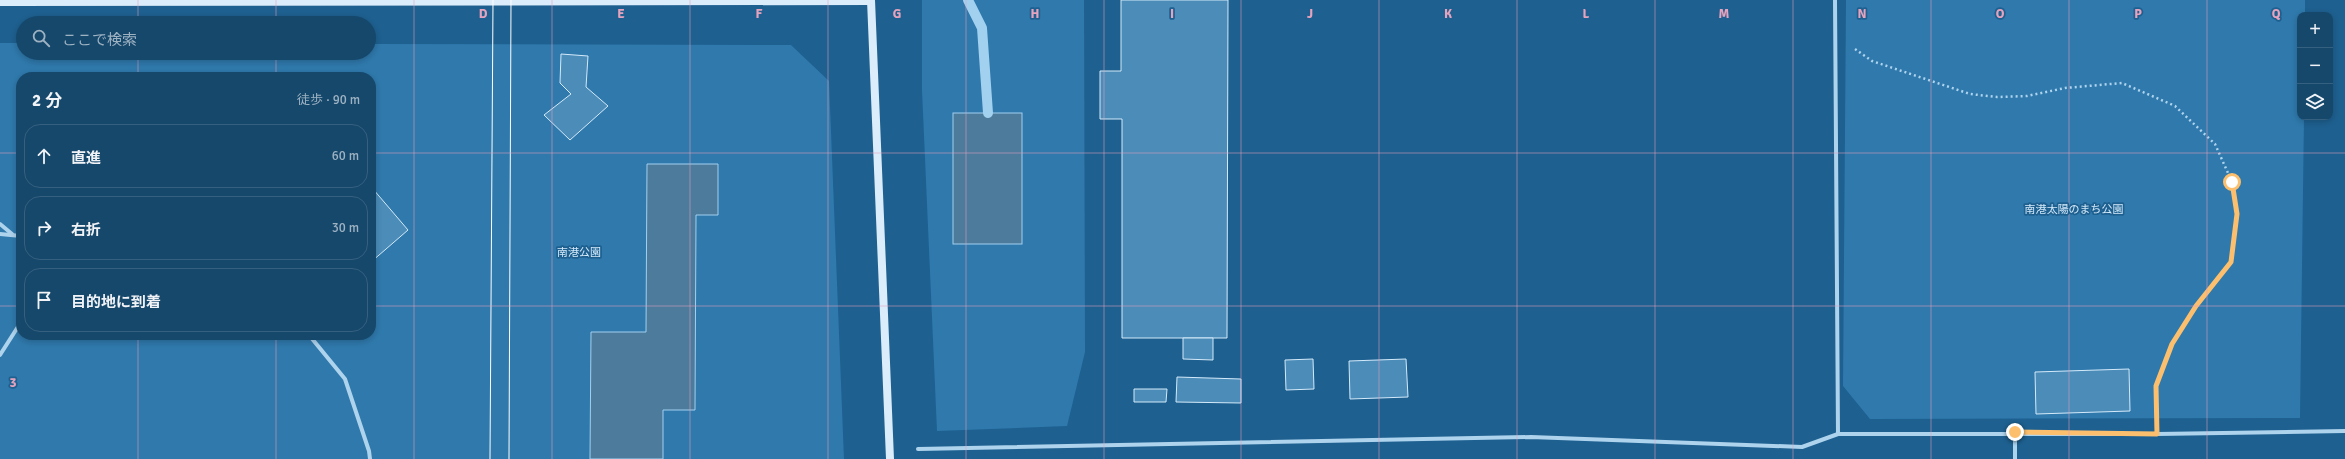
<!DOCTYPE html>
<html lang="ja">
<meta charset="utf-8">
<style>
body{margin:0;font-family:Signika,"Noto Sans JP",sans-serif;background:#1f4f72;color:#f1f3f6}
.controls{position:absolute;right:12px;top:12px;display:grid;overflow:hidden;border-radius:8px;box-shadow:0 2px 6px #0003}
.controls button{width:36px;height:36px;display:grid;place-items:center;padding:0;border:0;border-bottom:1px solid #35607f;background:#16486c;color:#f1f3f6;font:20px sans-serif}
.stop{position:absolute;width:12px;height:12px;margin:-9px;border:3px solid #fcbf6e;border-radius:50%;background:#fff}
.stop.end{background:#fcbf6e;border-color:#fff;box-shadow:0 1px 4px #0008}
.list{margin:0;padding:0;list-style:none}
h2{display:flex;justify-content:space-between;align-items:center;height:52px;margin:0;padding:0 16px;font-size:17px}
h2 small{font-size:13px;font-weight:400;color:#9eb2c2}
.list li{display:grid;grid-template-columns:26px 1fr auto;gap:12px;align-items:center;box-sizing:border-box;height:64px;margin:0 8px 8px;padding:0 8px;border:1px solid #35607f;border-radius:16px}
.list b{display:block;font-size:15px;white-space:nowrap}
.list em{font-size:13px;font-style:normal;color:#9eb2c2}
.icon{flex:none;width:22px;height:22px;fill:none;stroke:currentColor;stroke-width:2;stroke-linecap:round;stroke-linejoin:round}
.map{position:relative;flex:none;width:2345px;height:459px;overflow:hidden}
.search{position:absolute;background:#16486c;box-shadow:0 2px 6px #0003;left:16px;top:16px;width:360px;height:44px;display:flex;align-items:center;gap:10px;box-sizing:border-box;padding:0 14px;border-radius:22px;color:#9eb2c2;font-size:15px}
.panel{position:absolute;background:#16486c;box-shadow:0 2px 6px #0003;left:16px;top:72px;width:360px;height:268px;border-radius:16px}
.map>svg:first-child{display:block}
</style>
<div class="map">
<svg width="2345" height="459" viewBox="0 0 2345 459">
<rect width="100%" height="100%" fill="#1e6090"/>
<g fill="#2f79ac" fill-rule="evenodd">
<path d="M922,0H1084L1085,352L1067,426L937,431L922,90Z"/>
<path d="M1846,0H2305V15H2300V117H2304L2300,418L1870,419L1843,386Z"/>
<path d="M0,43H23V53H369V44L791,45L829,81L844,459H0ZM21,77H371V335H21Z"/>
</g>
<g fill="#4d7b9c" stroke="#a2d0ef">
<rect x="953" y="113" width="69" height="131"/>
<path d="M647,164H718V215H696L695,410H663V459H590L591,332H646Z"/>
</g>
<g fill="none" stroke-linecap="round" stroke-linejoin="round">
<path stroke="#a2d0ef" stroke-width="10" d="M968,0L982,28L988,113"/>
</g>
<g fill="#4b8cb9" stroke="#d4eafa">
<path d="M1121,0H1228L1227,338H1122V119H1100V71H1121Z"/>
<path d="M561,54L588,56L586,87L608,106L570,140L544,115L571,94L560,83Z"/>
<path d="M373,189L408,230L371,262V190Z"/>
<path d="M1183,338H1213V360L1183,359Z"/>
<path d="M1313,359L1314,389L1286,390L1285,360Z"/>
<path d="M1406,359L1408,397L1350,399L1349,361Z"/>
<path d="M2129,369L2130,411L2036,414L2035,372Z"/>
<path d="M1177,377L1241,379V403L1176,402Z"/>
<path d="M1134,389H1167L1166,402H1134Z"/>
</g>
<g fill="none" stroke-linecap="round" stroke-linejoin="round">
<path stroke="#aed3ed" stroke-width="2.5" stroke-dasharray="2 3" stroke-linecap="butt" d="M1855,49L1872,61L1970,94L1997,97L2027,96L2065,88L2122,83L2175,106L2215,144L2232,182L2237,215L2231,261L2196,306L2172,344L2156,386V415"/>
<g stroke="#aed3ed" stroke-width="4">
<path d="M1835,0L1838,434"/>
<path d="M0,224L12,234"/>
<path d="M0,234L21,236"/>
<path d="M309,335L345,379L369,451L370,459"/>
<path d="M0,355L21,322"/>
<path d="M918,449L1531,437L1802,447L1838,434H2157L2345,431"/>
<path d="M2015,459V432"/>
</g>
<g stroke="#dbecfa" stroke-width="8">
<path d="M871,0L890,459"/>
<path d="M0,2L871,1"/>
</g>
<g stroke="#fff" stroke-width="1">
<path d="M490,459L493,0"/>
<path d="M509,459L511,0"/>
</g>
</g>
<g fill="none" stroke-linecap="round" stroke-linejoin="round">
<path stroke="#fcbf6e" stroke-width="5" d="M2015,432L2157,434L2156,386L2172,344L2196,306L2231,262L2237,214L2232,182"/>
</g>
<path fill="none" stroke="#e7a3bd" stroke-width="1" stroke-opacity="0.55" d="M138,0V23M276,0V23M414,0V459M552,0V459M690,0V459M828,0V459M966,0V459M1104,0V459M1241,0V459M1379,0V459M1517,0V459M1655,0V459M1793,0V459M1931,0V459M2069,0V459M2207,0V459M138,53V77M276,53V77M0,153H21M371,153H2345M0,306H21M371,306H2345M138,335V459M276,335V459"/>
<g text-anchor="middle" stroke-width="3.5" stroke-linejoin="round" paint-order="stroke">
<g font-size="11" fill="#d4eafa" stroke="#1e6090">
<text x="2074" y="213">南港太陽のまち公園</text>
<text x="579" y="256">南港公園</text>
</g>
</g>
<g font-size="13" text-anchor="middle" font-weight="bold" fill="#e7a3bd" stroke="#1e6090" stroke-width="3.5" stroke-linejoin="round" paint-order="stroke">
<text x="483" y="18">D</text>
<text x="621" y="18">E</text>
<text x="759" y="18">F</text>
<text x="897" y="18">G</text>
<text x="1035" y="18">H</text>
<text x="1172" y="18">I</text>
<text x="1310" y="18">J</text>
<text x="1448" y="18">K</text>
<text x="1586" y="18">L</text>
<text x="1724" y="18">M</text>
<text x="1862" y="18">N</text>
<text x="2000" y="18">O</text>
<text x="2138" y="18">P</text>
<text x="2276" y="18">Q</text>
<text x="13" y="387">3</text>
</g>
</svg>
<div class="controls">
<button>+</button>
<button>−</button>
<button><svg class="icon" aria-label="layers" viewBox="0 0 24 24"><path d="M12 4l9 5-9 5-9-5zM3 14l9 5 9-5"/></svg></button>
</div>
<div class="stop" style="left:2232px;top:182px"></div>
<div class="stop end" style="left:2015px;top:432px"></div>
<div class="search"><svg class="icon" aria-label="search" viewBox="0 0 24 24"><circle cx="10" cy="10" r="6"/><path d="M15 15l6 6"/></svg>ここで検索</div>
<section class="panel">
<h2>2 分<small>徒歩 · 90 m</small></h2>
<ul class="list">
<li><svg class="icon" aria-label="ahead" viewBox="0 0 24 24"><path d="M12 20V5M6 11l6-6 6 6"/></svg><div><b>直進</b></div><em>60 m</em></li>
<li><svg class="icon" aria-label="right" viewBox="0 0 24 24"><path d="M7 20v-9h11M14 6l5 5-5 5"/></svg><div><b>右折</b></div><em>30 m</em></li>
<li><svg class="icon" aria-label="arrive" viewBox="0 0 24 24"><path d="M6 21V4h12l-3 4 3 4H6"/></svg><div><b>目的地に到着</b></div></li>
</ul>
</section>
</div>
